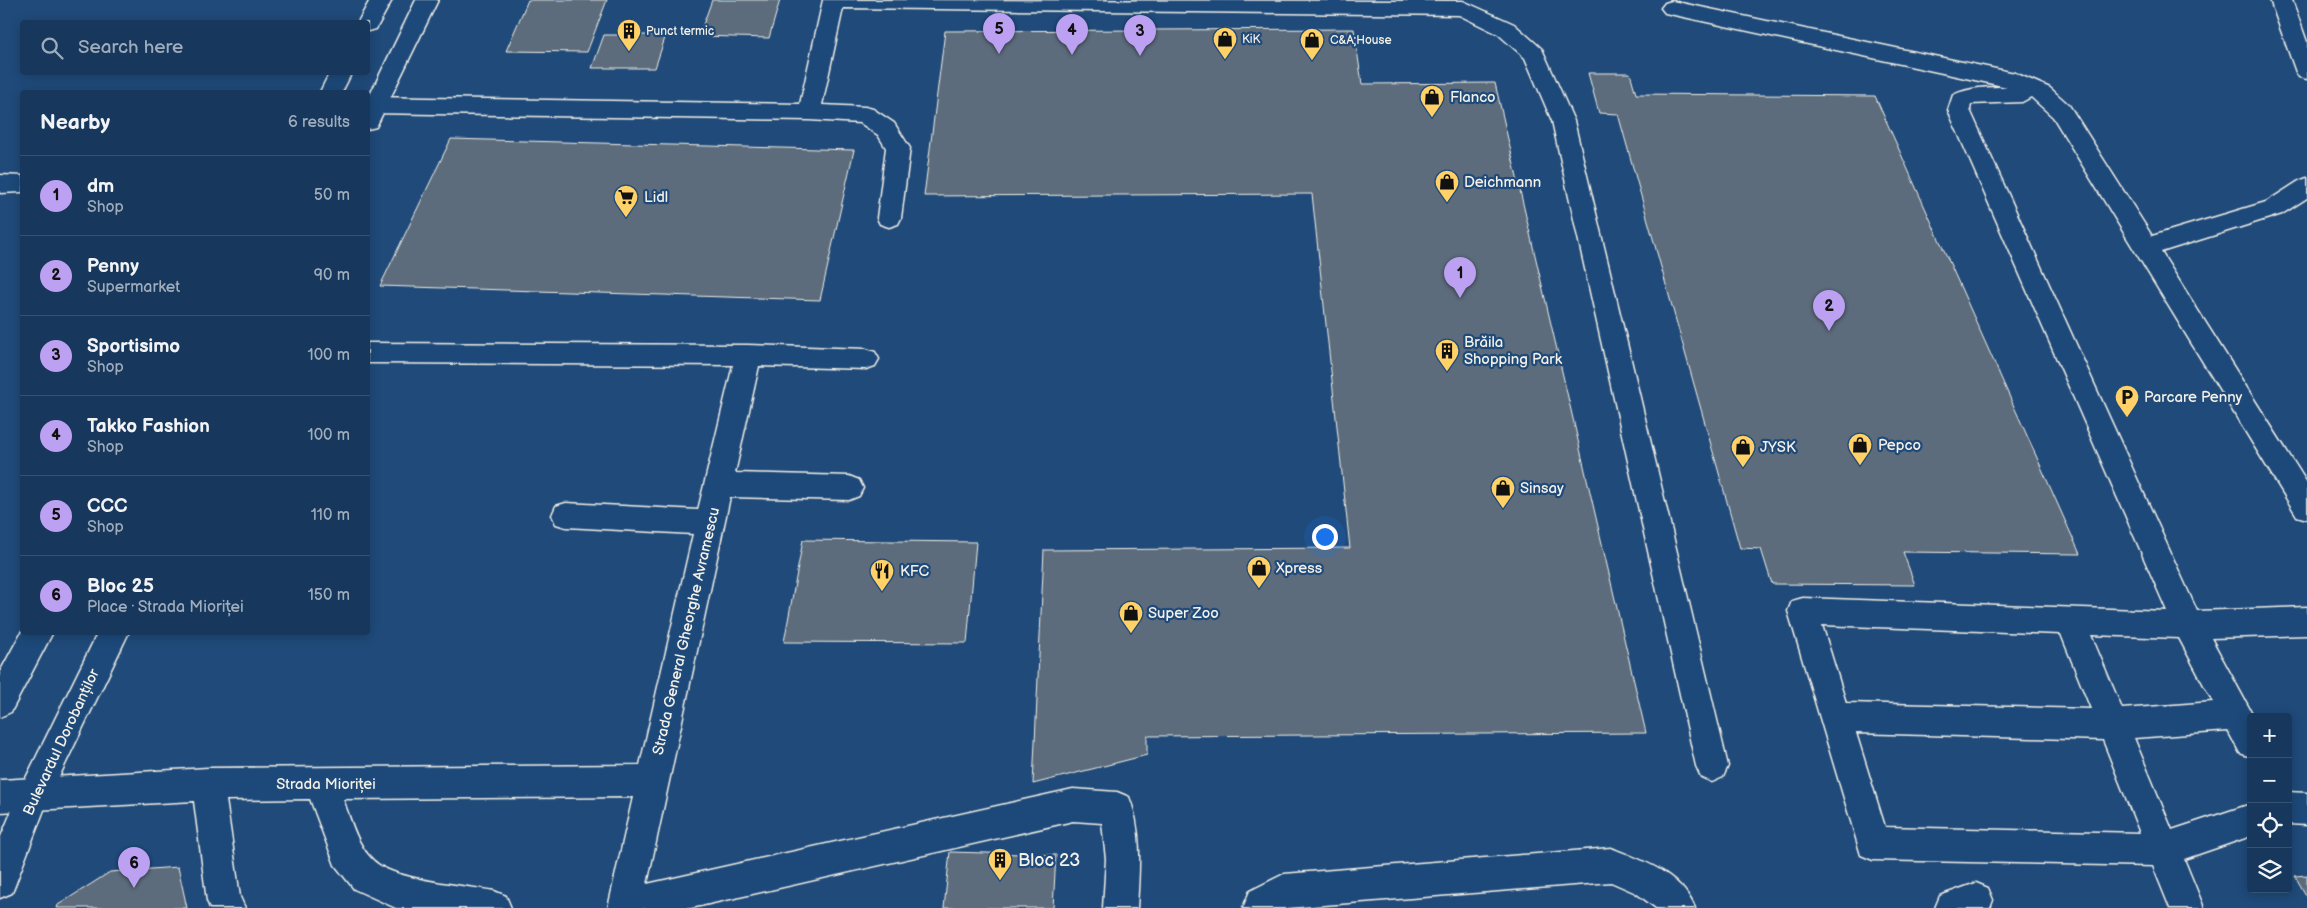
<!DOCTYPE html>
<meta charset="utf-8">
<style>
body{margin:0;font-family:"Balsamiq Sans",sans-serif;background:#244365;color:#f1f3f6}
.controls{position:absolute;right:15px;bottom:15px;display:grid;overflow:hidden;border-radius:5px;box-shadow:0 2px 12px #0003}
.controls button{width:45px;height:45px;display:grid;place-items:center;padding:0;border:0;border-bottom:1px solid #365272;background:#17385c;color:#f1f3f6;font:25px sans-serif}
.you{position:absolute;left:1324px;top:536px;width:18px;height:18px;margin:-12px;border:4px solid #fff;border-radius:50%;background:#1a73e8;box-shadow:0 0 0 8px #1a73e833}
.badge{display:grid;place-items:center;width:32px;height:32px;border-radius:50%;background:#bca0f2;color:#111;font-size:16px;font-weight:700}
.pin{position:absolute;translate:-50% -41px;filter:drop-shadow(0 1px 2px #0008)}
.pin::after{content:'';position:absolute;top:26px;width:18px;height:15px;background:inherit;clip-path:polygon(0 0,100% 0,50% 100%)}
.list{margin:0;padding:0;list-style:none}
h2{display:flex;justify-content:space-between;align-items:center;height:65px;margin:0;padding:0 20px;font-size:21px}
h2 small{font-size:16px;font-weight:400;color:#9eacbb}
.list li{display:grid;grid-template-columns:32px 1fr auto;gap:15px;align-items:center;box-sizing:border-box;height:80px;padding:0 20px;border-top:1px solid #365272}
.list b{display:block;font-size:19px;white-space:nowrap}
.list p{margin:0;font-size:16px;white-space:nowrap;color:#9eacbb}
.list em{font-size:16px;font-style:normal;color:#9eacbb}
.icon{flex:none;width:28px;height:28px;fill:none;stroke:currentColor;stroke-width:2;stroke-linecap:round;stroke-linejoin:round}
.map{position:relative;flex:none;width:2307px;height:908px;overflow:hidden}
.search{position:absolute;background:#17385c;box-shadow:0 2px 12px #0003;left:20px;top:20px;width:350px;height:55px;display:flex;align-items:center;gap:12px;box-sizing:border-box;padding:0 18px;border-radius:5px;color:#9eacbb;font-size:19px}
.panel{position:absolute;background:#17385c;box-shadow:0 2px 12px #0003;left:20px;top:90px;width:350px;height:545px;border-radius:5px}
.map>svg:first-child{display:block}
</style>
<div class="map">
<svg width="2307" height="908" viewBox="0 0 2307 908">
<rect width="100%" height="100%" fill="#1f4a7a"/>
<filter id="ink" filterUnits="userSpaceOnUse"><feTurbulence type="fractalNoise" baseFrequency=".02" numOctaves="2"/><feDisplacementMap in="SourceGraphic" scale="10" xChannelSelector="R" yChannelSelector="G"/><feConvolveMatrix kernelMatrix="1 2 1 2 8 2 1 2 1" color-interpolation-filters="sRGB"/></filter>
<g filter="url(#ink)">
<g fill="#5c6c7c" stroke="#f4f1e8">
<path d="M528,0H607L587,52L506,51Z"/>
<path d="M712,0H780L769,38L699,36Z"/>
<path d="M1354,29L1362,84L1495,83L1646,733L1147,736V755L1033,784L1044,550L1350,548L1312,194L924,196L945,31Z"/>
<path d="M604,35H666L655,68H592Z"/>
<path d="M1588,73H1630L1636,94L1875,96L2080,554L1903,552L1915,585L1772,584L1761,549L1740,548L1618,114L1599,113Z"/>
<path d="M451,139L854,150L820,300L380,286Z"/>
<path d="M803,540L976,542L967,643L784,642Z"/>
<path d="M950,852L1056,855L1053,908H944Z"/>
<path d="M178,867L187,908H57L58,905L110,872Z"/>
<path d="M2307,875V897L2295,876Z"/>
</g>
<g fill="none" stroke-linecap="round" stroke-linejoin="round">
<defs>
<g id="minor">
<path d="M823,0L1463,1L1514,24L1542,49L1574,121L1728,766L1723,777L1712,782L1701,777L1696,766L1552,121L1525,58L1498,34L1459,15L843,8L822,105L865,107L873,109L894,123L910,148L901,218L898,224L889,227L880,224L877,218L886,148L878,135L860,123L809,120L368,113V97L800,104Z"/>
<path d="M2270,0H2292L2307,42V79L2299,77L2296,72Z"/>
<path d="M1672,1L2015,73L2050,88L2069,105L2152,236L2266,202L2299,181L2307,178V198L2282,214L2161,252L2307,483V519L2297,516L2053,117L2031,97L2022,102L1971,104L1970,110L2197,611L2307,607V635L2211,638L2254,717H2251V757L2240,753L2228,731L2134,738L2172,830L2251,804V836L2184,859L2204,908H2170L2153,866L1873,860L1861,855L1788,611L1792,601L1803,598L2167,611L1948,110L1953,95C1971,87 1987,87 2007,87L1665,13L1661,8L1665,3ZM1822,625L2061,634L2091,709L1846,703ZM2091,635L2179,638L2213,702L2122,709ZM1856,733L2103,740L2140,833L1885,827Z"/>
<path d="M0,175L22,176V192L0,193Z"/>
<path d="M368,343L748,345L866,349L875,352L879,359L875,366L866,369L759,366L735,473L849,476L859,480L863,488L859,496L849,500L730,497L647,884L1073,789L1117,792L1129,797C1143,831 1139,872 1137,908H1103L1106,859L1102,823L1073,821L691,908H608L633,797L343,799C351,821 358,851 379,865C399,880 467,886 494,891L506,896L511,908H396L354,889L335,865L310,799L226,800L240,897L245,908H210L207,901L194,801L0,812V780L208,768L640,765L693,534L566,527L556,524L552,515L556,506L566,503L698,510L733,365L368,363Z"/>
<path d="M2288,792L2307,793V825L2288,824Z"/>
<path d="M1611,848C1644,861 1680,873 1695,908H1656L1636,893L1611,882L1287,908H1243L1250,891L1284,874Z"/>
<path d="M1976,883L1988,888L1993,900L1990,908H1935L1940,896Z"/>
</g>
<g id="major">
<path d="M370,0H392L376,29L368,31V22H358Z"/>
<path d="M416,0H438L379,121L376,127L368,129V99Z"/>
<path d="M330,72H352L342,92H320Z"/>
<path d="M22,631L53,632L11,712L0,717V672Z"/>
<path d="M98,632H129L47,802L12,893L0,898V839L23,784Z"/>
</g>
</defs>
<use href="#minor" stroke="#f4f1e8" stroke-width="3"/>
<use href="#major" stroke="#f4f1e8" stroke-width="3"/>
<use href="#minor" fill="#1f4a7a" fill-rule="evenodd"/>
<use href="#major" fill="#1f4a7a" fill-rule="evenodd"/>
</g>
</g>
<defs>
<symbol id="building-pin" viewBox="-11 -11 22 30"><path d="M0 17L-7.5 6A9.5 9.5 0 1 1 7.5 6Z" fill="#ffd166" stroke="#1f4a7a"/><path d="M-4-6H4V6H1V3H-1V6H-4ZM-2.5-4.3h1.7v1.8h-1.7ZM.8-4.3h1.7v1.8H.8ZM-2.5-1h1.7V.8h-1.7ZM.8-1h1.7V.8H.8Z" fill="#111"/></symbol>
<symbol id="shop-pin" viewBox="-11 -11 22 30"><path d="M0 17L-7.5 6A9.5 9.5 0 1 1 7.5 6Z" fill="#ffd166" stroke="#1f4a7a"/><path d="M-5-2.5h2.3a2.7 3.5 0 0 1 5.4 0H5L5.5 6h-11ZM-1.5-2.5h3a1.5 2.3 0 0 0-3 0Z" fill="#111"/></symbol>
<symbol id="supermarket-pin" viewBox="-11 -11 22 30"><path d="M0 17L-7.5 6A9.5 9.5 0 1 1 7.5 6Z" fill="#ffd166" stroke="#1f4a7a"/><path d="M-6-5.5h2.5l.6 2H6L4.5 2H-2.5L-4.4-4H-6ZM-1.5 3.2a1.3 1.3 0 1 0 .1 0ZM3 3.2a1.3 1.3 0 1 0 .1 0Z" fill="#111"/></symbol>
<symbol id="parking-pin" viewBox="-11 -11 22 30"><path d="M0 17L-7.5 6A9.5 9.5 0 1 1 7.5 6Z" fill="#ffd166" stroke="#1f4a7a"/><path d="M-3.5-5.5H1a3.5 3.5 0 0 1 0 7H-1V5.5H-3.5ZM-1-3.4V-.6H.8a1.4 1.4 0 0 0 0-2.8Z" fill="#111"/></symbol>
<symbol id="restaurant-pin" viewBox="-11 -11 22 30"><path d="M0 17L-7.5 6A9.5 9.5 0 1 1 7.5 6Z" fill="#ffd166" stroke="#1f4a7a"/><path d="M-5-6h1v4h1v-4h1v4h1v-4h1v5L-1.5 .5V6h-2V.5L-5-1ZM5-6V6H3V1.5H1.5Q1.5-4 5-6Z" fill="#111"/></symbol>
</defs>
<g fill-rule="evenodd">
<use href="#building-pin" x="615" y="17" width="28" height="38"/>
<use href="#shop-pin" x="1211" y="25" width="28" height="38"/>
<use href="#shop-pin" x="1298" y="26" width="28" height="38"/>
<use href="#shop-pin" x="1418" y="83" width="28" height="38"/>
<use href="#shop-pin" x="1433" y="168" width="28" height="38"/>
<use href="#supermarket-pin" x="612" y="183" width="28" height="38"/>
<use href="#building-pin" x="1433" y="337" width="28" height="38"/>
<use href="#parking-pin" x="2113" y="383" width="28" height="38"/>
<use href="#shop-pin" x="1846" y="431" width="28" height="38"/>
<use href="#shop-pin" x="1729" y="433" width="28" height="38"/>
<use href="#shop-pin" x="1489" y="474" width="28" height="38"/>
<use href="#shop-pin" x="1245" y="554" width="28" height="38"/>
<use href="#restaurant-pin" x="868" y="557" width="28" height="38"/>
<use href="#shop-pin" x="1117" y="599" width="28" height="38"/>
<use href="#building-pin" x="986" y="846" width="28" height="38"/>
</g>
<g text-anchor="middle" stroke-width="4.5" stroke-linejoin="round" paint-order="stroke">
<g font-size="12" fill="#f4f1e8" stroke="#1f4a7a" text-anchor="start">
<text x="646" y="35">Punct termic</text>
<text x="1242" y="43">KiK</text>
<text x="1330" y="44">C&amp;A;House</text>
</g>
<g font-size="15" fill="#f4f1e8" stroke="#1f4a7a" text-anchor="start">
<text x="1450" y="102">Flanco</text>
<text x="1464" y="187">Deichmann</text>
<text x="644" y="202">Lidl</text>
<text x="1464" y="347">Brăila<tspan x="1464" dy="17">Shopping Park</tspan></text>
<text x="2144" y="402">Parcare Penny</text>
<text x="1878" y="450">Pepco</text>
<text x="1760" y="452">JYSK</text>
<text x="1520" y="493">Sinsay</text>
<text x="1276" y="573">Xpress</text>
<text x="900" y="576">KFC</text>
<text x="1148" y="618">Super Zoo</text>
</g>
<g font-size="15" fill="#f4f1e8" stroke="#1f4a7a">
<text transform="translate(686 631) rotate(-77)" y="5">Strada General Gheorghe Avramescu</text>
<text transform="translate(61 742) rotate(-65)" y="5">Bulevardul Dorobanților</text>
<text x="326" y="789">Strada Mioriței</text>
</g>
<g font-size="18" fill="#f4f1e8" stroke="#1f4a7a" text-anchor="start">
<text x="1018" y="866">Bloc 23</text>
</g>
</g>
</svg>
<div class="controls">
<button>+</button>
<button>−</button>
<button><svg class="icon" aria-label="locate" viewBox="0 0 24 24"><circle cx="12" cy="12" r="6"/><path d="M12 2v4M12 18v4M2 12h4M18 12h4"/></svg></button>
<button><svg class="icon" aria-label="layers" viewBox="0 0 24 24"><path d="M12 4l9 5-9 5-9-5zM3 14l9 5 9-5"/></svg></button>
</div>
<div class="you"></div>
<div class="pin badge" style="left:1460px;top:298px">1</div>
<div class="pin badge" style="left:1829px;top:331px">2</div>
<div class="pin badge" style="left:1140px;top:56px">3</div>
<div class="pin badge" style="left:1072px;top:55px">4</div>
<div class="pin badge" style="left:999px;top:54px">5</div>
<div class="pin badge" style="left:134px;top:888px">6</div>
<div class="search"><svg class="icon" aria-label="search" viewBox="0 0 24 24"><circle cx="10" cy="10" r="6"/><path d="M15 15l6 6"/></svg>Search here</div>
<section class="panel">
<h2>Nearby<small>6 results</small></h2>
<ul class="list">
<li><span class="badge">1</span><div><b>dm</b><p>Shop</p></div><em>50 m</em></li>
<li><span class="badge">2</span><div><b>Penny</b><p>Supermarket</p></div><em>90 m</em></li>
<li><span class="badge">3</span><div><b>Sportisimo</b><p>Shop</p></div><em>100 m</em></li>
<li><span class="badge">4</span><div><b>Takko Fashion</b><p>Shop</p></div><em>100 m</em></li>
<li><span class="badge">5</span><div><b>CCC</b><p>Shop</p></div><em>110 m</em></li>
<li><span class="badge">6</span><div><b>Bloc 25</b><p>Place · Strada Mioriței</p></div><em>150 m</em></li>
</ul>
</section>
</div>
